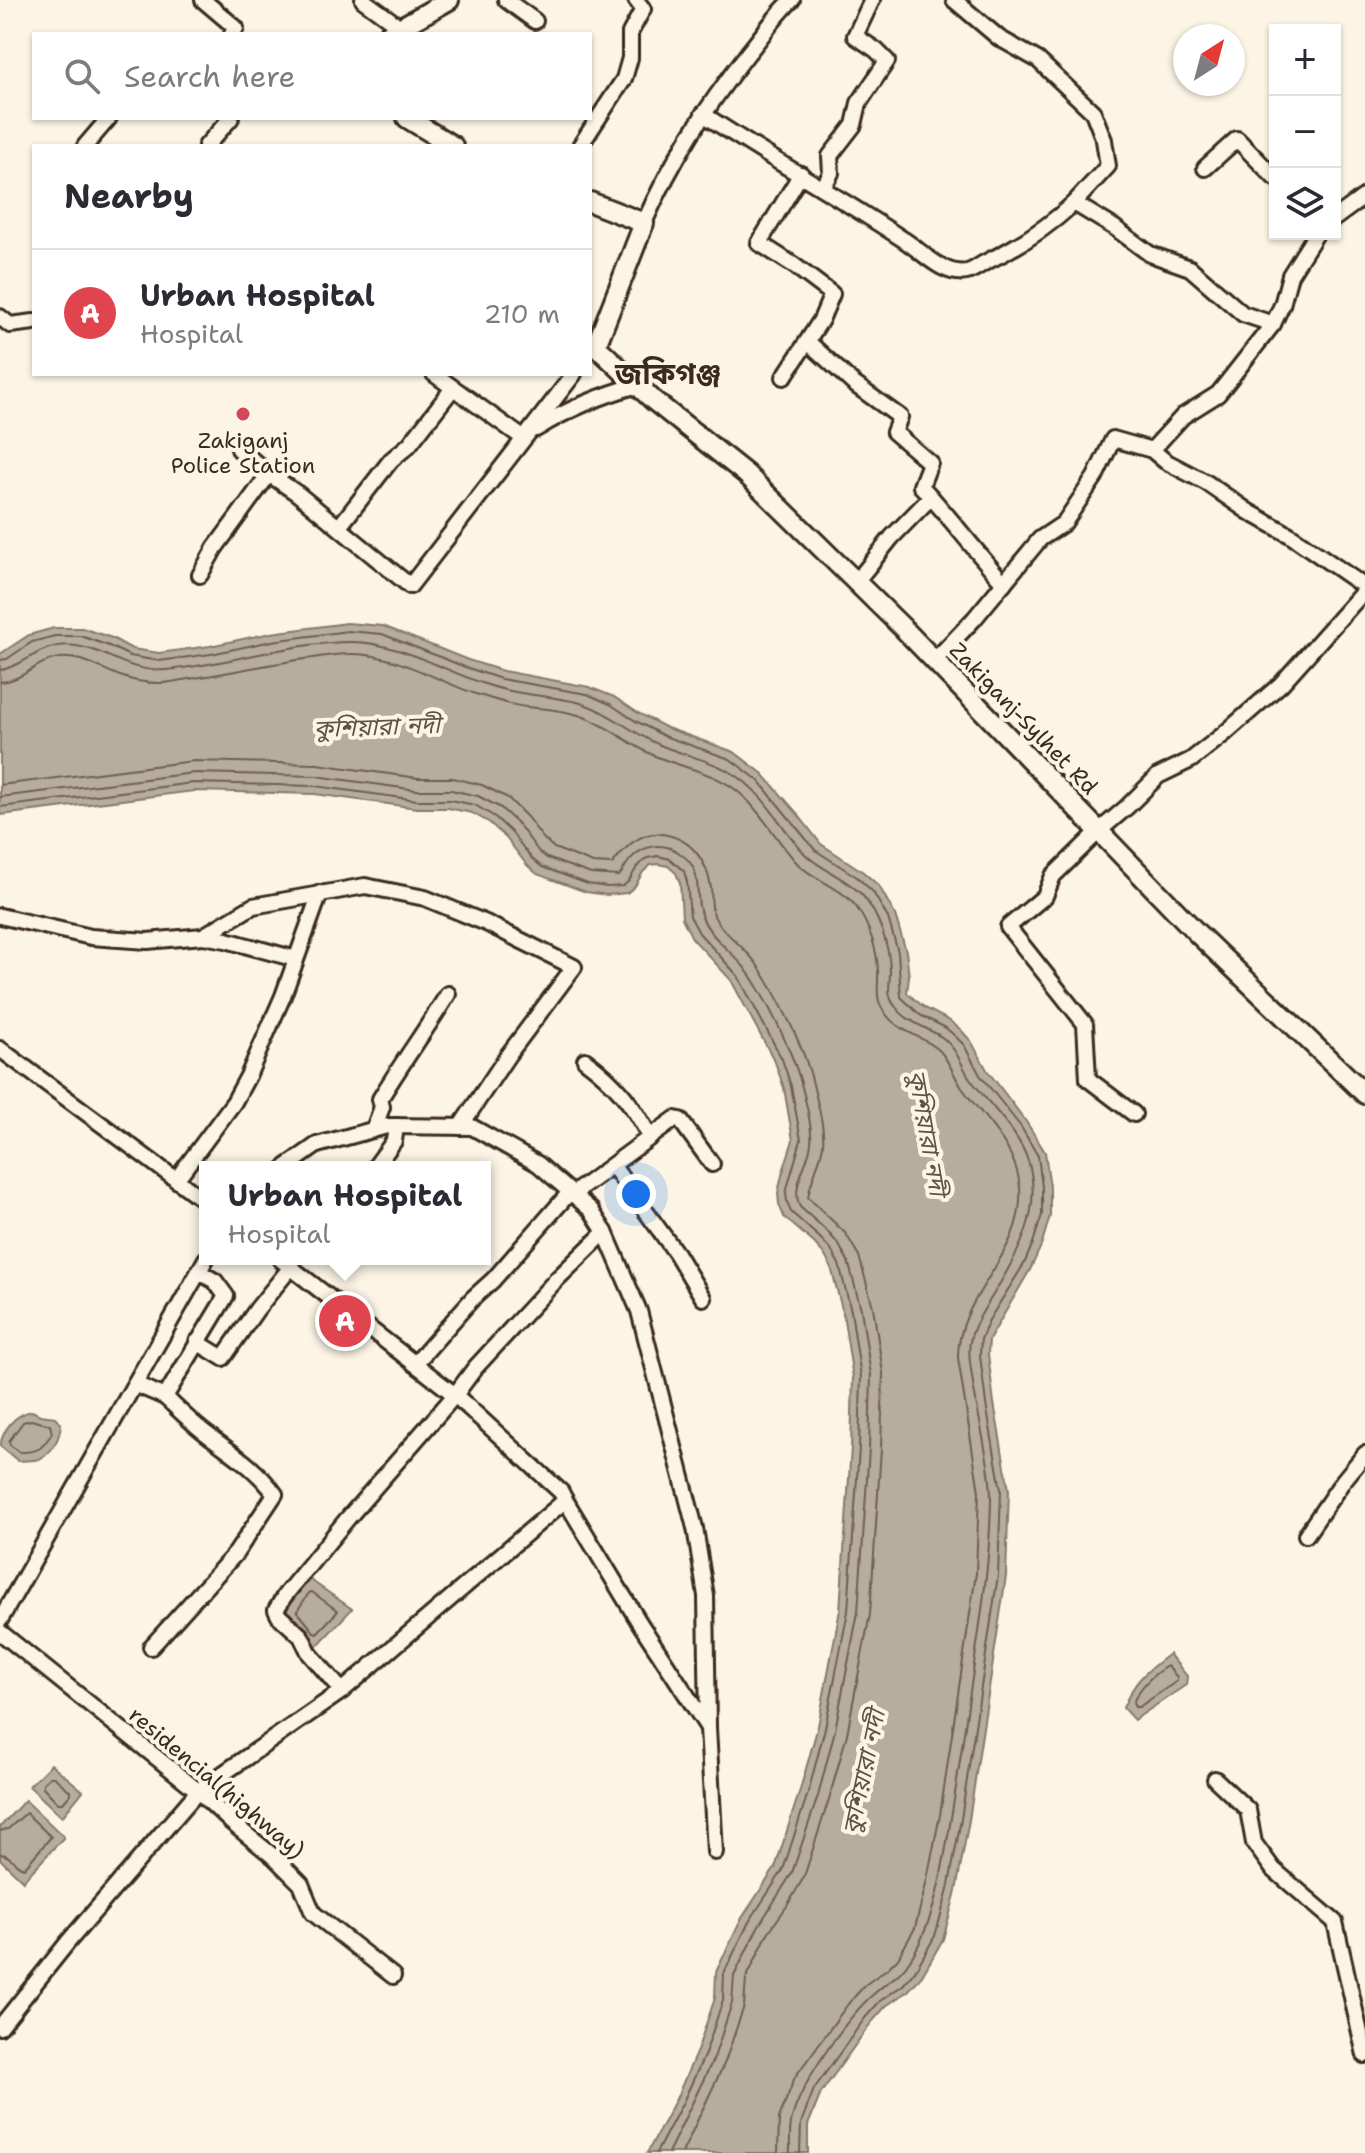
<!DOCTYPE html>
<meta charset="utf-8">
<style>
body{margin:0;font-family:"Shantell Sans","Noto Sans Bengali",sans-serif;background:#f7f7f7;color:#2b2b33}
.controls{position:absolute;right:24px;top:24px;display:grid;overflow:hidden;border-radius:0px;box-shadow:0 2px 6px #0004}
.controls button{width:72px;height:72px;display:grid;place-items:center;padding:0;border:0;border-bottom:2px solid #e1e1e2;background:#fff;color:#2b2b33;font:40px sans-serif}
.compass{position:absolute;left:1173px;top:24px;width:72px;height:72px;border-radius:50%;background:#fff;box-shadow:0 2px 6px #0004;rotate:36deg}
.you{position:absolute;left:636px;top:1194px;width:28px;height:28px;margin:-20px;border:6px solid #fff;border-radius:50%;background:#1a73e8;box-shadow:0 0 0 12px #1a73e833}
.badge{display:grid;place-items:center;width:52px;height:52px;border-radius:50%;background:#db2777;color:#fff;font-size:26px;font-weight:700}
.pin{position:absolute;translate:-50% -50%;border:4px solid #fff;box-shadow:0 2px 8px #0006}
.popup{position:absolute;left:199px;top:1161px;width:292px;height:104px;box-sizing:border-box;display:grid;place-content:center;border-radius:0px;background:#fff;filter:drop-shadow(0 2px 6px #0005);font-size:26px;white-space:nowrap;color:#7c7c81}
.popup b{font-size:30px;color:#2b2b33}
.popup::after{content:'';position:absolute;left:50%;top:100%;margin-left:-16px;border:16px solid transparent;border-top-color:#fff}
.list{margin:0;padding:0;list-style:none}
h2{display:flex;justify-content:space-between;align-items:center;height:104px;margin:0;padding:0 32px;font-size:34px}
h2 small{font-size:26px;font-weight:400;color:#7c7c81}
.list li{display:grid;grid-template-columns:52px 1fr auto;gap:24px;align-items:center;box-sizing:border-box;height:128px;padding:0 32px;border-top:2px solid #e1e1e2}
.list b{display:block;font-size:30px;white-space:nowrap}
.list p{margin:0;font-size:26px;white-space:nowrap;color:#7c7c81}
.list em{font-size:26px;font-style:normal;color:#7c7c81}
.icon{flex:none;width:44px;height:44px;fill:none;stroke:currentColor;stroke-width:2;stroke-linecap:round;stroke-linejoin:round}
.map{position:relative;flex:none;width:1365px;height:2153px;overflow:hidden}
.search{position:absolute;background:#fff;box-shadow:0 2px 6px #0004;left:32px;top:32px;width:560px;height:88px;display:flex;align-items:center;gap:20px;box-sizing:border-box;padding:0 28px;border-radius:0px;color:#7c7c81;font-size:30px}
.panel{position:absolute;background:#fff;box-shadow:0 2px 6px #0004;left:32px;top:144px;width:560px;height:232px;border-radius:0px}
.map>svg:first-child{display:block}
</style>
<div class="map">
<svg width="1365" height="2153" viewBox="0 0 1365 2153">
<rect width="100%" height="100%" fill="#fcf5e5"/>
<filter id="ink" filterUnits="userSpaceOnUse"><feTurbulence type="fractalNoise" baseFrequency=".0125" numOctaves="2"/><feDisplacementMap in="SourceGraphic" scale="16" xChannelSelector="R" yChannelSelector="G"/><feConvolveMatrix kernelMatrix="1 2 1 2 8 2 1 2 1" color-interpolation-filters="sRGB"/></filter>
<g filter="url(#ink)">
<g fill="#b7ad9e" stroke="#85796b" stroke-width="2">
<path d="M347,623L383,626L468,660L503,671L589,687L614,697L638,713L667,728L734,752L763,774L796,812L821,844L862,871L879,886L895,915L906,951L909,977L907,993L925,1008L950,1021L961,1030L971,1041L987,1070L1027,1123L1045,1152L1050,1187V1216L1041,1246L1031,1268L989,1340L988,1354L994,1403L1009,1490L1006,1576L969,1820L956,1891L943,1939L922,1976L908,1991L886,2006L871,2023L821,2093L808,2125V2153H647L676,2099L697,2051L715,1998L716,1972L742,1918L775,1868L800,1790L818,1726L840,1610L851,1448L853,1378L843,1313L831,1267L824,1254L814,1243L784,1217L779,1204L778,1193L782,1175L793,1140L784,1088L775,1062L731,980L692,938L682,918L680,883L676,873L668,866L658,864L651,865L643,872L635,886L627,893L607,895L586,892L537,874L527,865L506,838L490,823L472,813L448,808H417L315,794L194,791L0,815V654L29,635L54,628H82L112,638L132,649L159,653L210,646L271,633Z"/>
<path d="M32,1411L40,1415L55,1417L61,1424C60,1437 53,1453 39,1459C33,1461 25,1460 18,1461L0,1446C3,1429 15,1414 32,1411Z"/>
<path d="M309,1579L352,1609L316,1647L285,1611Z"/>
<path d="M1169,1654L1187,1676L1186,1685L1134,1720L1123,1708C1134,1681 1146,1671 1169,1654Z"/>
<path d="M51,1764L83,1791L62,1817L29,1786Z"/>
<path d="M25,1800L64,1837L23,1881L0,1859V1827Z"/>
</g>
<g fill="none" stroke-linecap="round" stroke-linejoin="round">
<g stroke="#6d5e51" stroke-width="2">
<path d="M0,660L7,659L32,642L55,636H81L109,646L130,656L159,661L211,654L272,641L348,631L382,634L465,667L501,679L587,694L610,704L634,720L664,736L730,759L758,780L815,850L857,877L873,892L888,918L898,952L901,997L920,1015L946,1028L955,1036L964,1045L980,1075L1021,1127L1038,1156L1042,1187V1215L1033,1243L1024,1264L989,1320L981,1339L980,1355L986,1404L1001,1490L998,1575L961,1819L948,1890L935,1936L915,1971L903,1985L880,2001L865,2018L814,2089L801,2123L800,2153"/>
<path d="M0,670C29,665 40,641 76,646C109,650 127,673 166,670C228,665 289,642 352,642C396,642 443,670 485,684C515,695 546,695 577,702C608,710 631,733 660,745C690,758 720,761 746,783C770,803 784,832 806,855C823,871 847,878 863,896C879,915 890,947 890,972C890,985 886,995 895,1006C907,1023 927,1027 943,1038C956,1048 961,1064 969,1077C987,1103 1021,1133 1029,1164C1042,1213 1018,1254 993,1295C985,1308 975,1322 971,1337C967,1351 971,1368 973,1383C978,1419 991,1465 991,1499C990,1567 979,1632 969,1698C960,1760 952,1822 939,1884C933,1911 925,1937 910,1960C901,1975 888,1981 876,1992C848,2015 801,2083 792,2118C789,2129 790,2142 790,2153"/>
<path d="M0,682C23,681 37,660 60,658C85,656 101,670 123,677C134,681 148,683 160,683C169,683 179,680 189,679C231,673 271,663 313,658C325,656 338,654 350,654C394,653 435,680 476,694C492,699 509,705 526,707C545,709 565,710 584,717C609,726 630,745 655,756C685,769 717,772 742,795C764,815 777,842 798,864C815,881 843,888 857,908C869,925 877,949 878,970C879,986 874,999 885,1013C899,1033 922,1035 939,1050C949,1060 954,1076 962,1088C985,1120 1017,1147 1020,1188C1025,1256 957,1294 958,1358L979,1492L976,1573L940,1815L926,1884L915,1928L898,1958L888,1968L865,1985L848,2004L795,2077L779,2118L778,2153"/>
<path d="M0,785L194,761L317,764L418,778H453L482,785L508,798L527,817L543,838L554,848L593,863L612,864C625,848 639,831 662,834C691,838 707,860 711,888C712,900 710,912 718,923C729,937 745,948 756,963C777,993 805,1049 813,1084C817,1102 825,1126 823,1145C820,1163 811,1179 808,1197L846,1234L859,1256L873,1307L883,1373L881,1449L870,1614L847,1734L829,1799L804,1877L787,1906L768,1933L746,1979L744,2006L725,2062L682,2153"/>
<path d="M0,797L194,773L316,776L417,790H451L478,796L501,808L519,825L539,852L547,858L591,874L619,876C623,872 625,866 629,861C641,846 661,841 678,852C707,870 692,893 702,917C711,938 731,951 745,968C765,995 792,1051 801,1083C805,1099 813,1127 811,1143C809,1164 790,1186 800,1207L827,1231L839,1245L848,1261L861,1309L871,1375L869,1449L858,1612L835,1730L818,1796L792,1873L758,1927L734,1976L732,2003L714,2058L668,2153"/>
<path d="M0,807L193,783L315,786L417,800H450L475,805L495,817L511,832L532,859L542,867L588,884L607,887L623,886L629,881L637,867L647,858L658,856L670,859L684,871L687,882L690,916L699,933L738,976L782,1059L791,1086L801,1140L790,1178L786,1193L787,1202L791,1212L820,1238L831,1250L839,1264L851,1311L861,1377L859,1448L848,1611L825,1728L808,1793L783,1870L749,1922L724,1973L723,2000L705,2054L683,2102L656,2153"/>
<path d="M31,1420L50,1425L52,1433C42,1449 39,1452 20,1452L10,1445L9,1441L23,1422Z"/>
<path d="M312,1592L338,1611L317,1633L314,1632L297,1611L309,1593Z"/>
<path d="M1167,1666L1177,1677V1681L1139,1707H1135L1133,1703C1140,1686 1152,1675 1167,1666Z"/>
<path d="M50,1777H54L70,1791V1795L63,1803H58L43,1787V1783Z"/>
<path d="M0,1831L8,1829L26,1813L51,1837L24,1868C14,1866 11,1854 0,1854"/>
</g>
<defs>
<g id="minor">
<path d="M203,0L236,28L232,34"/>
<path d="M363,0L400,27"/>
<path d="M506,0L535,21"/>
<path d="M954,0L999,38L1038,60L1093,112L1104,140L1108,166L1074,203L1115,228L1150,254L1190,268L1243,314L1273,324"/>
<path d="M703,114C769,158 838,196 904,240C923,252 943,276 967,272C972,271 979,266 984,263C1016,248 1048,227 1074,203"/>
<path d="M85,146L109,118"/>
<path d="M206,146L231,118"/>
<path d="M580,146L624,79L630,58V33L643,9L636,0"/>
<path d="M1205,168L1237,139L1275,178"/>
<path d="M823,188L831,173L830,156L854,125L859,103L887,61L876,50L855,36L872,0"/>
<path d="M1335,218L1365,196"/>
<path d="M644,223C673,158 705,109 748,53C763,35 775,16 792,0"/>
<path d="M0,317L10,325L34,322"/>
<path d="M808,342L854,384L900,417L894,432L930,463L921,486C950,517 975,551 1004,583"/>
<path d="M434,374L523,438"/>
<path d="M784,377L821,320L832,294L795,266L759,243L801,174"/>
<path d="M536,429C568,409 602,395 638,385"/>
<path d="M239,449L269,474L298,494L410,586L574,374"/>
<path d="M1152,450L1183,416L1218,394L1273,324L1282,305L1290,275L1316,234"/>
<path d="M339,527L391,460L409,445L453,388"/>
<path d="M200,575L215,548L269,474"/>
<path d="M856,582L892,537L931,497"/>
<path d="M934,661L974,619L1040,539L1064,523L1095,477L1113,439L1152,450L1165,461L1207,483L1249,512L1290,535L1365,587"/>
<path d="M0,916L91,937L147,941L203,936L253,906L365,886L425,898L486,923L574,967L508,1055L460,1127"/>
<path d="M203,936L226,940L296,959"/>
<path d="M0,1049L205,1201"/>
<path d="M585,1060C616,1083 632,1103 650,1137"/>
<path d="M1134,1114L1088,1079L1085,1024L1008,927L1045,896L1053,876L1100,830L1127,807L1158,776L1191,760L1224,734L1281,684L1365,590"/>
<path d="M374,1129L382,1107L380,1099C401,1064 426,1030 448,994"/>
<path d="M613,1166L676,1253L703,1298"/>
<path d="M286,1167L317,1145L387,1126L472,1127L538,1164L591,1210L605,1232L639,1311L695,1528L706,1596L708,1728L715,1852"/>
<path d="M375,1167L394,1141L396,1126"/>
<path d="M176,1180L234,1102L248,1076L283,996L320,893"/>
<path d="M573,1194L675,1119L680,1120L712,1164"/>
<path d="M197,1342L223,1358L257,1309L291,1267"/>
<path d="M415,1364L472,1299L493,1280L570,1192"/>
<path d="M135,1384L165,1397L226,1296L215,1281L199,1272"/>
<path d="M564,1498L639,1622L708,1728"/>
<path d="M1306,1535L1343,1481L1365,1454"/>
<path d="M0,1620L206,1259"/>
<path d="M0,1632L198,1791L231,1822L274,1857L301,1884L313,1913L393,1976"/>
<path d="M151,1647L236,1553L275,1494C257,1469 232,1453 208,1435C193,1424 179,1410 165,1397"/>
<path d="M342,1691L310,1654L301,1636L279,1616L276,1610L285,1595L348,1518L455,1395L475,1368L557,1279L605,1232"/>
<path d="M1215,1779L1248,1810L1254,1843L1273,1869L1335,1922L1365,2055"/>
<path d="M0,2027L68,1942L198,1791L342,1691L562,1503L564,1498L561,1492L455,1395L280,1259"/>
</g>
<g id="major">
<path d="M389,34L449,0"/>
<path d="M407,118L453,146"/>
<path d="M590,202L644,223L596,346L653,400L746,474L903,628L1198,934L1365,1094"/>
</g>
</defs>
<use href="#minor" stroke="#3b2a1e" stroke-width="20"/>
<use href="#major" stroke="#3b2a1e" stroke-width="24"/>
<use href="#minor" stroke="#fcf5e5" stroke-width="14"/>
<use href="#major" stroke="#fcf5e5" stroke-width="18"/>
</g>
</g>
<circle fill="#d1495b" stroke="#fcf5e5" stroke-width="3" cx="243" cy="414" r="8"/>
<g text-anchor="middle" stroke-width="8" stroke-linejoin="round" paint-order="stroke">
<g font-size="22" fill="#3b2a1e" stroke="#fcf5e5">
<text x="243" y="448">Zakiganj<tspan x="243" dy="25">Police Station</tspan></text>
</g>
<g font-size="22" fill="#3b2a1e" stroke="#fcf5e5">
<text transform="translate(1024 718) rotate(46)" y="8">Zakiganj-Sylhet Rd</text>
<text transform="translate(217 1782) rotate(40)" y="8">residencial(highway)</text>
</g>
<g font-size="24" font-style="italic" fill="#605144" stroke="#fcf5e5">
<text transform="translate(377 727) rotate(-2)" y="8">কুশিয়ারা নদী</text>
<text transform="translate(927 1133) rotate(80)" y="8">কুশিয়ারা নদী</text>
<text transform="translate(864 1772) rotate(-78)" y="8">কুশিয়ারা নদী</text>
</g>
<g font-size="30" font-weight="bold" fill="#3b2a1e" stroke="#fcf5e5">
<text x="668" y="384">জকিগঞ্জ</text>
</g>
</g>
</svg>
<div class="controls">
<button>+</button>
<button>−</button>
<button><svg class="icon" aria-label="layers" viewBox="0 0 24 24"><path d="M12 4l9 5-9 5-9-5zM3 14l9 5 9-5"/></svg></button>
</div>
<svg class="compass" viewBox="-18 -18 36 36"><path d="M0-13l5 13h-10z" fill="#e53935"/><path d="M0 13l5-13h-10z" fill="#7c7c81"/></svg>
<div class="you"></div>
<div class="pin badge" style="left:345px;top:1321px;background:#e0444e">A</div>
<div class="popup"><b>Urban Hospital</b>Hospital</div>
<div class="search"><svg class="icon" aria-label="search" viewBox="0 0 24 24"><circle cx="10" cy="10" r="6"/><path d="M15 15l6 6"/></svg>Search here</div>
<section class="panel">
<h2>Nearby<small></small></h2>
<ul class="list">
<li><span class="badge" style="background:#e0444e">A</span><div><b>Urban Hospital</b><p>Hospital</p></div><em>210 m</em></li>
</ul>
</section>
</div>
